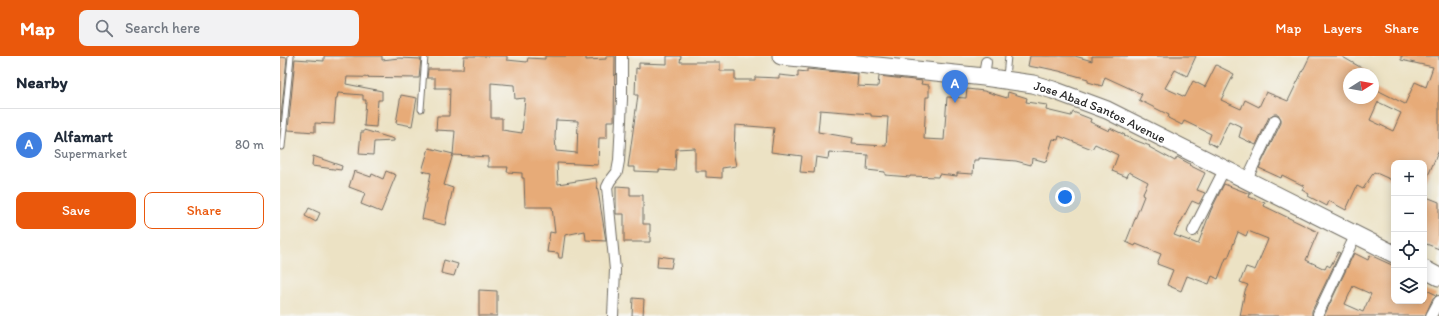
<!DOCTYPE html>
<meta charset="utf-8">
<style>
body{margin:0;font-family:Itim,sans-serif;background:#f2f2f3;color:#1f2937}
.controls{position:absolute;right:12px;bottom:12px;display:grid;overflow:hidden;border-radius:8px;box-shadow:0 2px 10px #0003}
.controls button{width:36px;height:36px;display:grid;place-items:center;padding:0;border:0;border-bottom:1px solid #e0e1e3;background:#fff;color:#1f2937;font:20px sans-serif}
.compass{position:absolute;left:1063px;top:12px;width:36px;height:36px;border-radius:50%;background:#fff;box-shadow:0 2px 10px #0003;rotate:79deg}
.you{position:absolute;left:785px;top:141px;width:14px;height:14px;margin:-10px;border:3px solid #fff;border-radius:50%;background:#1a73e8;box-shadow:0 0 0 6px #1a73e833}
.badge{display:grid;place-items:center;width:26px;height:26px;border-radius:50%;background:#ea580c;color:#fff;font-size:13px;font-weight:700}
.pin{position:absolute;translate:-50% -33px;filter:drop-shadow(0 1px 2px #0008)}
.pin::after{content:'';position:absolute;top:21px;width:14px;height:12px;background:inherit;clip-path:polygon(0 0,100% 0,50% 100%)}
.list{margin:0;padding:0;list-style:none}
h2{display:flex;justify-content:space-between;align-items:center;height:52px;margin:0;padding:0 16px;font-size:17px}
h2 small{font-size:13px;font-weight:400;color:#747a83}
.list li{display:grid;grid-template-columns:26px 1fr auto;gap:12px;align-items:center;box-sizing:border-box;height:72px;padding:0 16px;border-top:1px solid #e0e1e3}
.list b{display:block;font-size:15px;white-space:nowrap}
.list p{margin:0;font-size:13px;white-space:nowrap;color:#747a83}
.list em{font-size:13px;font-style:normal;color:#747a83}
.actions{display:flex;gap:8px;padding:12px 16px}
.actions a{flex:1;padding:9px 0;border:1px solid #ea580c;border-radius:8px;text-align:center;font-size:14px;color:#ea580c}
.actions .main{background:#ea580c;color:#fff}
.icon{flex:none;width:22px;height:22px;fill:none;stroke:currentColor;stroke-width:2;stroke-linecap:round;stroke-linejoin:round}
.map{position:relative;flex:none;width:1159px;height:260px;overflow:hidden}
header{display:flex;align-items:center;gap:24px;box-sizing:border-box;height:56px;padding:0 20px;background:#ea580c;color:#fff}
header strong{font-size:19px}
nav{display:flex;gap:22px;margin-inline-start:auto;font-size:14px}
.search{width:280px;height:36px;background:#f2f2f3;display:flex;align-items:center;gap:10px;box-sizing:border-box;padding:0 14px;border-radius:8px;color:#747a83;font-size:15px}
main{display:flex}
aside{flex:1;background:#fff}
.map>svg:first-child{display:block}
</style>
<header>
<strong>Map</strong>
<div class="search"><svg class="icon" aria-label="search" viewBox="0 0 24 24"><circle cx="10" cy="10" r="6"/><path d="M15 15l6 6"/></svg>Search here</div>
<nav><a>Map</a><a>Layers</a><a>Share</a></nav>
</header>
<main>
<aside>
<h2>Nearby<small></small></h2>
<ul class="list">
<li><span class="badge" style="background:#3f7fe0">A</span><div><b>Alfamart</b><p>Supermarket</p></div><em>80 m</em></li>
</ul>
<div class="actions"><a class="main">Save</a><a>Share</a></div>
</aside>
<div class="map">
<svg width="1159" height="260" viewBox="0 0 1159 260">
<rect width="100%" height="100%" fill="#f6f6f2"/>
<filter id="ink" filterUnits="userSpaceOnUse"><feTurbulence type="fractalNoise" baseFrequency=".025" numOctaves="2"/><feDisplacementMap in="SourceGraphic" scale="8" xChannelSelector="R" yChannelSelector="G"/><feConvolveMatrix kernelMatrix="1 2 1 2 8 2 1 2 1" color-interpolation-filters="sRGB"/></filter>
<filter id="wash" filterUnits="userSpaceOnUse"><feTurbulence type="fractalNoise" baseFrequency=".012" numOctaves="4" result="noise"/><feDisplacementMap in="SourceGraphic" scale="16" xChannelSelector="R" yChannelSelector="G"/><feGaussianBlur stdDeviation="0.9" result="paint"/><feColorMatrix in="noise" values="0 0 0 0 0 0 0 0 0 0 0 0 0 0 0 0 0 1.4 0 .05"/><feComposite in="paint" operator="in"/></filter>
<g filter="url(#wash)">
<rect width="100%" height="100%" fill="#ece2c4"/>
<g id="blocks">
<g fill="#e7ab78" fill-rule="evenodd">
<path d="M44,0H102V4L119,2L141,3L139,22L67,21L66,28L102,35V44H98L96,71L84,70L86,44H83V39L58,37L57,42H56L54,68L35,67V76L8,74L15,3L44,5Z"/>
<path d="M184,0H227V4L247,6L248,2L265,3V0H293V1H306V4L326,3V0H335L334,65H327V82H319L318,109L277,107L278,128L316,122L326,185L306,184L305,175L285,179L282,202H279L278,197L267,196L270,176L275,177L272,151H245L244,122H242V117L227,116L228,111H208V101L173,99L175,75L156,74L157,60H169L170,32H155V22H147L148,13H183ZM211,27L234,29L235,43L245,42L242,77L222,74V62H211ZM276,64L298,65L297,97L276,95L275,81Z"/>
<path d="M387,0H401L400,6H440V15H455V24H475V21L499,22V19L518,21V15L527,16V13L578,18L577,30L598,31L599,20L642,25L641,28L649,29V41H646L644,83L664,84L667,41L686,42L687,33L704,35L727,42L728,36L747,42L746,46L767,49L766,54L791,60L793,56L811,63L810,66L829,75L830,72L845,79L844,80L870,90L869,91L895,105L897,101L910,108L909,109L925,117L917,134L925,137L919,148L912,145L894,179L918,188L931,154L944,128L970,138L969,141L985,147L984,150L1038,176L1026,204L1045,213L1047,209L1050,211L1058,196L1060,197L1032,255V260H960L965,235L968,229L960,226L966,211L975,214L987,186L988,183L968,175L966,180L958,176L948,202H946L938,223L932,220L929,228L907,220L901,235L887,229L893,214L877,208L881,198L856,188L855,190L846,186L864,140L862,139L868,126L849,116L847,121L832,115L838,99L815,88L812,93L779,80L778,84L773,83L766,106L752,102L751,109L736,105L699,102V104H694L693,118L677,117V120L659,118L658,121L630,120V121L605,119V116L587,114L588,99L549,96L548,103L536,101L534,117L520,116L522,100L491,96L494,72L455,69L454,100L456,110L442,112V122L426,121V115H415V92L396,93L395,115L379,114V116L355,115V111H348L358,39H355L356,12L359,13V7L387,8ZM540,54L591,58V60L608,61L606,90L572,88L573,82L538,76Z"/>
<path d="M750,0H795L812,5V0H916L907,20L895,14L885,32L905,41L913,25L925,31L936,9L954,18L941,44L961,53L965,44L979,51L986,36L1008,45L1030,0H1061L1092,18H1069V42H1093V32L1125,48L1135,26L1146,31L1153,11L1121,4V0H1159V94L1144,129V107H1114V125L1094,116L1083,133L1077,130L1066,154L1049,145L1047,150L1028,140L1029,138L1022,134L1024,130L1002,119L1001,122L979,112L1001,67V63L998,58H994L989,61L976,89L959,81L962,71L949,65L937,91L928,86L931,78L904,65L902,69L888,62L889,59L859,44L862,38L825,21L822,30L808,26V23L779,15L760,11L759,12L748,10ZM1098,46L1121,57L1113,75L1090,64Z"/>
<path d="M0,1L7,2L0,71Z"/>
<path d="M121,39L137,42L132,70L116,67Z"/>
<path d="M84,74L114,83V85L94,86L93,99L79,98L81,76H84Z"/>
<path d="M149,92L173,98L164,129L173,132L165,169L142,163L151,117L142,115Z"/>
<path d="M33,100L62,110L61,114L32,110Z"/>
<path d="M74,115L91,121L92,118L103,123L106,115L116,119L101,156L81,148L85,137L69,131Z"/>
<path d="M336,130L350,131V139H363V168H370V186H344V158H336Z"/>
<path d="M1144,140L1159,146V193L1144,187Z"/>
<path d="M29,152L40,157L36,166L25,160Z"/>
<path d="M1074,197L1088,204L1090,199L1114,210V245H1144V233L1157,239L1153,242L1145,260H1044ZM1073,230L1091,238L1083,256L1065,248Z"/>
<path d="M378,200L393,202L391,212L377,211Z"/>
<path d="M164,204L178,208L174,220L161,217Z"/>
<path d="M199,234L217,235V260H199Z"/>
<path d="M353,242L364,243L363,260H352Z"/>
</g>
</g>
</g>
<g filter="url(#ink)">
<use href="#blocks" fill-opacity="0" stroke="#6f6b61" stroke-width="1"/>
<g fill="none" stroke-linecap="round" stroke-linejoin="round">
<defs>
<g id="service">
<path d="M726,21L728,0"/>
<path d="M141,53L145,0"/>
<path d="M2,91L11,0"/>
</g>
<g id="minor">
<path d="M704,21L706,6"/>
<path d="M967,123L995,64"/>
<path d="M913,175L945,112"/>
<path d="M1038,258L1076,178"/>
<path d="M333,260L335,214L327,131L330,125L337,116L339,105L342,43V0"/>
<path d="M1151,260L1159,245"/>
</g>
<g id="trunk">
<path id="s1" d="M501,0L704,21L753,28L773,34L827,54L1114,198"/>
<path d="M1144,213L1159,221"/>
</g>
</defs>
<use href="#service" stroke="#6f6b61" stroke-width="7"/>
<use href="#minor" stroke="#6f6b61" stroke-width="12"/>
<use href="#trunk" stroke="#6f6b61" stroke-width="19"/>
<use href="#service" stroke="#fff" stroke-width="5"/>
<use href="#minor" stroke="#fff" stroke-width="10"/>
<use href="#trunk" stroke="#fff" stroke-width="17"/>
</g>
</g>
<g text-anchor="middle" stroke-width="3.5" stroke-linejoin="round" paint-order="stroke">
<g font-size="13" fill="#2b2b2b" stroke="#f6f6f2">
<text dy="5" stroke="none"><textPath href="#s1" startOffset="326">Jose Abad Santos Avenue</textPath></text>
</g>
</g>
</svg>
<div class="controls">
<button>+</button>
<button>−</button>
<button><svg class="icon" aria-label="locate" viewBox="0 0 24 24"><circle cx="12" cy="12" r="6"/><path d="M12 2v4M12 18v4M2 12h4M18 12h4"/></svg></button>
<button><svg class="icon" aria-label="layers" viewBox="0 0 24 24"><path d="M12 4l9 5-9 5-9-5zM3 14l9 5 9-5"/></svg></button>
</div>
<svg class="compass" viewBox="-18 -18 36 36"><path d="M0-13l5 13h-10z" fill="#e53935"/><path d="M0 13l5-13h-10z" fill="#747a83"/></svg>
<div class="you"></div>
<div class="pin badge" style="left:675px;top:47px;background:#3f7fe0">A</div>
</div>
</main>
